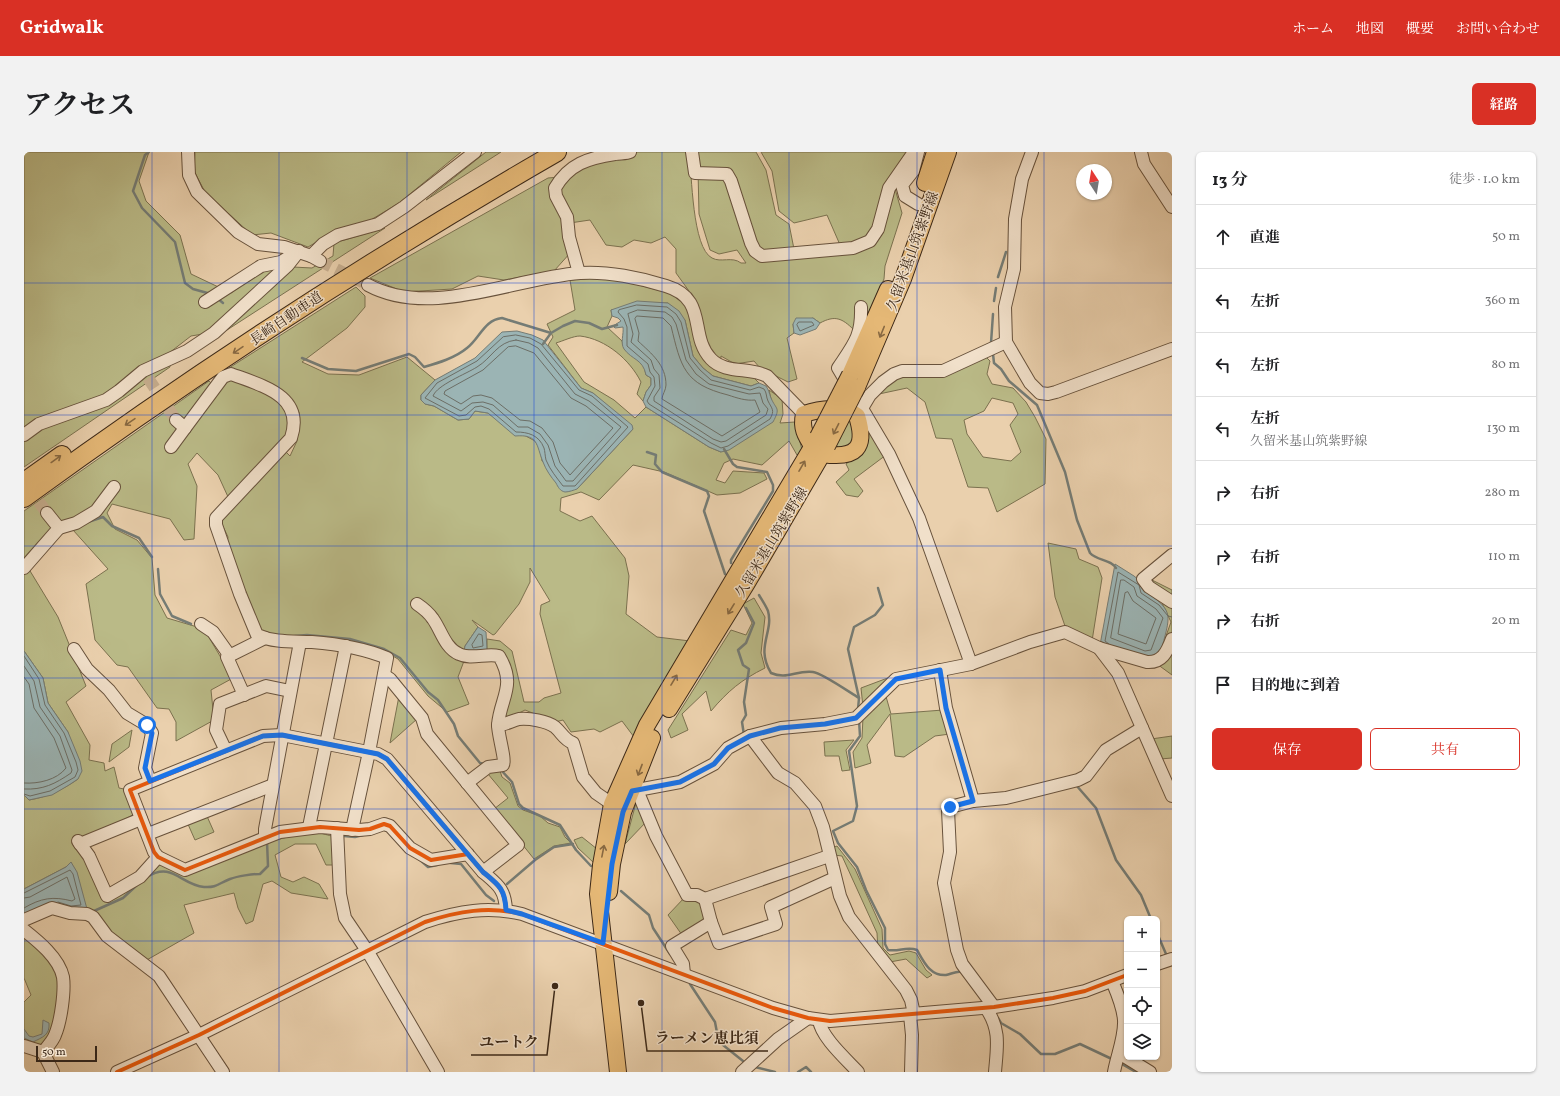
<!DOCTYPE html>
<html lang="ja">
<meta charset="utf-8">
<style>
body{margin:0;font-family:Vollkorn,"Noto Serif JP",serif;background:#f2f2f2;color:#202124}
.controls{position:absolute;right:12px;bottom:12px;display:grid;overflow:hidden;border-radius:6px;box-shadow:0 1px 3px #0004}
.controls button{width:36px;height:36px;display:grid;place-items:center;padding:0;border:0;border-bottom:1px solid #e0e0e0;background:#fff;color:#202124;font:20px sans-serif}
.compass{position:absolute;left:1052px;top:12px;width:36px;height:36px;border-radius:50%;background:#fff;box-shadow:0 1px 3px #0004;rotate:348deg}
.scale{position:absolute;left:12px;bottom:10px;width:61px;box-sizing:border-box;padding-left:4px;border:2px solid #3c2817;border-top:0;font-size:11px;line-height:14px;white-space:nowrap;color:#3c2817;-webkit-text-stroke:3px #f1e0ca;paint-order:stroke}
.stop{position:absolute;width:12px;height:12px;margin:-9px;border:3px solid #1a73e8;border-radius:50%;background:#fff}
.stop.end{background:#1a73e8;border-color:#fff;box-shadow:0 1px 4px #0008}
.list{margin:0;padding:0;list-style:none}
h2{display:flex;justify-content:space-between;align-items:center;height:52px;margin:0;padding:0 16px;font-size:17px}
h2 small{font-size:13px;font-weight:400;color:#757577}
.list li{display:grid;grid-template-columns:26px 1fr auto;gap:12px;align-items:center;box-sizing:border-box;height:64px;padding:0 16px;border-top:1px solid #e0e0e0}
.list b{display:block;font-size:15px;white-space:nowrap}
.list p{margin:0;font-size:13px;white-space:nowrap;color:#757577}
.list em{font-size:13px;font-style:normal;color:#757577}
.actions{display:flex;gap:8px;padding:12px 16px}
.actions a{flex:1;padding:9px 0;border:1px solid #d93025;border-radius:6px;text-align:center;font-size:14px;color:#d93025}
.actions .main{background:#d93025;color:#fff}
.icon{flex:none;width:22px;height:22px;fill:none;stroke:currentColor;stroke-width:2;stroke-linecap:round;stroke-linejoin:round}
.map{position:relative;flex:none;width:1148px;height:920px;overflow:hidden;border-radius:6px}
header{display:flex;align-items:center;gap:24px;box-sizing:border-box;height:56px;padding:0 20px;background:#d93025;color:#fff}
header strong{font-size:19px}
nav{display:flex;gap:22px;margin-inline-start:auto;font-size:14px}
.intro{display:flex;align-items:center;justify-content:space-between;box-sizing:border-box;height:96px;padding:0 24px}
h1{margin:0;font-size:28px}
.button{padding:10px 18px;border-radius:6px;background:#d93025;color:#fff;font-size:14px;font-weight:700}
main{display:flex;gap:24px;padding:0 24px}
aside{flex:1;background:#fff;border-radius:6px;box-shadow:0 1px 3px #0004}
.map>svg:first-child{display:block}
</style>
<header>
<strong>Gridwalk</strong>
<nav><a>ホーム</a><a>地図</a><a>概要</a><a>お問い合わせ</a></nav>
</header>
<div class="intro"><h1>アクセス</h1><a class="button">経路</a></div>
<main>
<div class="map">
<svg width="1148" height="920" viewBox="0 0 1148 920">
<rect width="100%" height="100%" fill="#ead0ad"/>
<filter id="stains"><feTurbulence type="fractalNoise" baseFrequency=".005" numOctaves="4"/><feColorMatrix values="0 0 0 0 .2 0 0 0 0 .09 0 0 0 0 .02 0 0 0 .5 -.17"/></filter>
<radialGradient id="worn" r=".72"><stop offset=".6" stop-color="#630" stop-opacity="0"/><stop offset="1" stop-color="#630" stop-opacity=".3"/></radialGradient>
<g fill="#baba87" stroke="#7b714f" fill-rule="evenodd">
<path d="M0,0H125L115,29L122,49L156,83L167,122L207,141L240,117L269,115L288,116L309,104L310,91L361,76L203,178L167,184L145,201L146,215L0,315Z"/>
<path d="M171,0H437L375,51L345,69L315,77L284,95L247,81L228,83L181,40L170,19Z"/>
<path d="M462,0H477L402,48Z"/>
<path d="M595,0H665C668,22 668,96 688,106C697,111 708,104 717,111H722L713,98L695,102L686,98L675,62L674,18L671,0H732L742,18L752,63L765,72L770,97L736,99L722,96L735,107L820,102L803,63L770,71L755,59L748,19L737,0H885L867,23L878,61L861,114L860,127L839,175L830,178C818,166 811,163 796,171L789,166L769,172L770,181L763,186L773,227L764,230L736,216L730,209L711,212L697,204L696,219L729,225L735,231L727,234L689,224L679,216L669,204L661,168L644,151H632L587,158L588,164L583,175L598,189L600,196L620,214L622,223L627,226V233L622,240L619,249L613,242L617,230C606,208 582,187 556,184C549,184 539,189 532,191L560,230L590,248L611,266L622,255L685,295L697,300L747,247L745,238L758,247L759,262L756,271L771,270L778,298L773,303L765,289L738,313L709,307L700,311L692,328L701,331L709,319L740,321L743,327L716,341L693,343L640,320L609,313L575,348L557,340L537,346L536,359L556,369L568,364L601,406L605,424L602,462L633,485L666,489L610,585L598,569L576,580L570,577L547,580L539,568L531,570L501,558L483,567L478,562L483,513L463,499V487L476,489L488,499L500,550H515L520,546L537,541L516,462L517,453L526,449L506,416V430L495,452L471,482L469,483L448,468L454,475L441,494L440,509L434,525L445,552L423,560L404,544L374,507L360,499L235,481L202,399L204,385L196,368L261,299L266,304L273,289L275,260L251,235L205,216L332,135L341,144V155L323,176L278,210L304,222L335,223L383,205L411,228L397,243V248L401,252L410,254L434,268L445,267L451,259L464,261L476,270L511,289L516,297L518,309L553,337L609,277L569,241L557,236L524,193L529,185L523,172L551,158L546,128L584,125L645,141L659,150L665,139L652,121V97L641,85L627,91L610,88L598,95L582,93L566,68L539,72L547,100L530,119L480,128L454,124L428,137L380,140L346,126L524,26L547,24L562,13Z"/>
<path d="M961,204L966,209L963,222L968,232L989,236L1002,250L1011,265L1022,287L1021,332L973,360L964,336L944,335L928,287L912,286L901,250L883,236L855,242L862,233L881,223ZM968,246L989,251L994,262L986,273L997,300L987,309L959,305L943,282L940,268L960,259Z"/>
<path d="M207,226C227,234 270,246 267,274C267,277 264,282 263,285L205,347L194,323L173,301L164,312L173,334L170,387L160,388L146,367L88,352L83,361L91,377L113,388L128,406L131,443L143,466L180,477L209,526L187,538L190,568L152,589V570L145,557L133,556L104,515L93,513L71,488L62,432L84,417L40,368L0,408V359L185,229L195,239Z"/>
<path d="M825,264L832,271L828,296L817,298L811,292Z"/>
<path d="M840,270L862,303L830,327L839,339L834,345L822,343L812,330L825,318L822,312L839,299Z"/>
<path d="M1024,391L1052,397L1055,407L1074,415L1078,426L1068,489L1042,477L1031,445Z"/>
<path d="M0,409L34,465L62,534L42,550L66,593L65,608L80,611L81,619L90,615L95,636L100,637L110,661L107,664L50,693L61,704L81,749L132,712L138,711L163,722C200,708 250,683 290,681C296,680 302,683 308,684L311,713H302L292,692H271L251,703L257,725L269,730L280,725L295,732L304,747L267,741L248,729L239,732L229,769L222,772L214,756L210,741L160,753L170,781L121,809L85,784L63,758L47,710L42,715L0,737V643L5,648C23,645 38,638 54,627L44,580L24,551L19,526L0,499Z"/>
<path d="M1128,428L1148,438V523L1133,512L1140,497L1138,495L1147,470L1137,449L1119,437Z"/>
<path d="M730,446L741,465L737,501L741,516C717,528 704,539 687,559L682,539L658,562L664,578L647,586L644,578L707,478L722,483L728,471L719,452Z"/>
<path d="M869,524L839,555L837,536Z"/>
<path d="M861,541L867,562L919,558L926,582L911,584L880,605L871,604L866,562L843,593L847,611L831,616L829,600L838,586L839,565Z"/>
<path d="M375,544L393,567L366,591Z"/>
<path d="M108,578L105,595L85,610L88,592Z"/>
<path d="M1148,584V606L1136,607L1127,587Z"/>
<path d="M830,588L822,598L826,618L818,619L815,604H801L800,590Z"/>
<path d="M469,618L476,619L478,625L486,631L494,654L499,658L516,664L524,671L536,675L541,685L547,691L530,694L510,707L470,657L484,646L464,622Z"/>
<path d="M613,647L623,669L601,692Z"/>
<path d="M182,662L190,680L171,688L163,670Z"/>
<path d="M558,685L573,697L570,711L554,696L550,688Z"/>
<path d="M813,694L831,717L858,777L859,796L866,803L885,799L892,801L902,818L908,823L903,826L882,807L866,810L854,798L853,781L818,704L810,703L808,696Z"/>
<path d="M661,745L677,749L683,767L658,783L644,763Z"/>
<path d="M0,781L18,796L36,823L32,870L25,887L14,894L0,891V850L7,843L0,826Z"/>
</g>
<g fill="#9bb4b4" stroke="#757c75">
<path d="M613,149L644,151L655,159L661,168L669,204L679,216L689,224L727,234L735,231L742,234C745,238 745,241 747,246C752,258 757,255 749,270L705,298L697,300L685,295L622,255L619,249L622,240L627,233V226L622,223C619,207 608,208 600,197C596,191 600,182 599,175L591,176L589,174L597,169L594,166L588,164L587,158Z"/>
<path d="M772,166H789L796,171L792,177L776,183L770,181L769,172Z"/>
<path d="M493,179L508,183L519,188L557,236L569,241L608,273L609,277L553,337C550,338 545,340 541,340C536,339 534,335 532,331C527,325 522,318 519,310C512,293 515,282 491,284L464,261L451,259L445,267L434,268L410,254L401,252L397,248V243L411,228L451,206L478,180Z"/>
<path d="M1091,412L1110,424L1121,433L1119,437C1148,459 1148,459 1138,495L1140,497L1130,507L1076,493Z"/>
<path d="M454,475L462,480L463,499H440L441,494Z"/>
<path d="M0,499L19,526L24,551L44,580L56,609L58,619L54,627L45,633L28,643L5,648L0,643Z"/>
<path d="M47,710L53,720L63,757L46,758L0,766V737L42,715Z"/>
<path d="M19,868L25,871C26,883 19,885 9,890L0,886V877L5,884L9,885L18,882Z"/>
</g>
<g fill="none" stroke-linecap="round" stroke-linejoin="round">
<g stroke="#6c6e66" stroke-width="1">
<path d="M613,153L643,155L652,162L657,170L666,206L676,218L687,228L726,238L735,235L740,237C743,241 742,245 744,249C748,257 751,258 746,267L704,294L697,296L687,291L625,252L623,249L631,234L630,225L626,220L624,212L603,194V175L600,167L594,160L595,158Z"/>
<path d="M614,158L641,160L648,165L652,172L662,208L672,222L685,232L725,242L736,241L739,251L744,257L742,263L702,289L697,290L689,287L630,249V245L636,236L635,223L630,217L627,208L607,190L609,182L604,162Z"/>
<path d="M613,164L639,166L647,174C657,215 660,232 704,243C713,246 722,249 731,248L736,260L698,284L638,247C638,243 642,238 642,233C642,213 628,202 614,189L615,181L611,167Z"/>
<path d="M775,170H788L790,173L776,179L773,173Z"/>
<path d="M492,183L506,186L517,192L555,238L568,244L604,275L551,334H539C533,326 526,318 522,308C521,304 521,299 520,296C515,283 504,280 492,280L465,257L457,254L451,255L442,263L435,264L401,246L413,231L453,209L479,185Z"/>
<path d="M492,188L505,191L514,196L551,242L565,249L597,275L549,329H542L531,314L524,293L516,282L504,275H494L469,253L459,250L448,251L437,259L409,244C413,233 442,222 453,215C468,206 473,190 492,188Z"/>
<path d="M492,194L510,201L547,246L562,254L589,276L546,323L536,311L529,290L518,276L506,269L496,268L468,246L457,243L449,244L437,252L420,242L421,239L459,218L484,195Z"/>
<path d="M1097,428H1100L1110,435L1113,444L1132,457L1139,466L1127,498L1121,499L1087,486Z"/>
<path d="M1104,440L1109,449L1132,466L1122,492L1094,482L1101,441Z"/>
<path d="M455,482L458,483L459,494L449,496L448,493Z"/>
<path d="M1085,492L1081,489L1094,420L1115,433L1117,441L1135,453L1144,464L1148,465"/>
<path d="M0,504L15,527L21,553L40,581L52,610L54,618L51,625L26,639L6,644L0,642"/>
<path d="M0,514L10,529L16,555L36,584L48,618L47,621C31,632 19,638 0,637"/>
<path d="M0,525L5,532L10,556L30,586L42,616C33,628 14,632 0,631"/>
<path d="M0,741L46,718L49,722L57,753L47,754L34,750"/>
<path d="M0,746L6,745L43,725L51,747L48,749C29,744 17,746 0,756"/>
</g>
<g stroke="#757c75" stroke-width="2.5">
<path d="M125,0L121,3L109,39L118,56L151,90L161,131L169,137L187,142"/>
<path d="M974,125L982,100"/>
<path d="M193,146L199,151"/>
<path d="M970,149L972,136"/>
<path d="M967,191L969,162"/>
<path d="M519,192L527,181"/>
<path d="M969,202L970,211L977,217L985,229L1013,253L1041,320L1053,368L1066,401C1073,409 1087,407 1092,416"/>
<path d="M278,206L304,217L332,219L385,202L391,205L400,215C414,211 431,206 443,196C456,186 460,168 478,166L527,181L539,174L551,169L565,171L578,177L593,173"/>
<path d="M700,297L709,312L713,315L743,320L749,333V339L707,408V411"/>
<path d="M623,300L632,303L631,312L638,320L683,339L685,344L680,359L701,422"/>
<path d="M64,370L79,365L88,374L115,386L128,405"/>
<path d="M134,417L136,442L148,464L167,472"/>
<path d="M735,443C738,448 742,454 744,459C750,480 731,495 747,521C763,528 772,518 789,520C798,521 825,540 835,546L834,557"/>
<path d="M271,484L283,483L326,487L360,497L376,506L404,540L414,548L430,572L434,584L456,611L461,612"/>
<path d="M835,546L824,497L830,475L851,463L859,453L854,436"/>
<path d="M835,568L836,584L825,599L833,654L829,669L809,679L814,691L833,715L842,738L861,776V792L864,798C875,800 883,794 893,798C900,810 906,824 922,823C927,822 933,819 937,820"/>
<path d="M720,583L718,570L722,563L720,550L725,517L719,513L714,498L722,491L730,471L722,456"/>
<path d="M477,618L488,630L495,652L499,656L536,673L552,698L567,714"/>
<path d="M1052,633L1072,656L1092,708L1117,743L1127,767"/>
<path d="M320,684L331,685L339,683"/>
<path d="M395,707L404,715L413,713"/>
<path d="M427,711L437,712L462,743L470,749"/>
<path d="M123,725C148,709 157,733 180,735C193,736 195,731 206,727C214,724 228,722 236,722L244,714L243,690"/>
<path d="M483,732L511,708L530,695L549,692"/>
<path d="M597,739L625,763L629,776L646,802"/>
<path d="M70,759L99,746L113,733"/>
<path d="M1133,781L1142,802"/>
<path d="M666,832L691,870L694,886L699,893L719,909"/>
<path d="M974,866L977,871L996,882L1017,902H1031L1056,892L1090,908"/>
<path d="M1096,911L1112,920"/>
<path d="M731,915L751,920"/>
<path d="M774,920L782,915L787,920"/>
</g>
<g stroke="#c7ae8f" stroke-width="12" stroke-dasharray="12 6" stroke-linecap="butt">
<path d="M296,109L344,133"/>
<path d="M124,226L152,268"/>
<path d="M4,335L23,361"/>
</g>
<defs>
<g id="minor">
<path d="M164,0L165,23L173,40L214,80L234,92L260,95L287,104L296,109"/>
<path d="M668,0L671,21L703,22L707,29L727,91L731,99L738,104L829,96L846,89L854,77L865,36L890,0"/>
<path d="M1008,0L998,27L991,67L990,117L981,155L982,190L1006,231L1016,241L1024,242L1032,240L1148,197"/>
<path d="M1117,0L1120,12L1148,55"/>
<path d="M894,52L881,44L878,33L889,19L894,0"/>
<path d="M287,104L299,92L314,83L354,72L380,55L451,0"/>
<path d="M555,121L545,85L543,65L532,44L531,36C545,12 564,6 591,2C596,1 602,2 606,0"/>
<path d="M344,133C407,167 489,126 556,121C583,119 617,126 642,134C685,147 664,183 687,207C701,222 726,215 743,224L780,262"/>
<path d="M181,150L237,114L257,110L268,103"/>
<path d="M837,155C838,184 830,192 814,216L865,302L895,366L947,512"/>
<path d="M834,263L846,243L859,230L870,222L878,219H919L982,190"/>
<path d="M152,268L161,276L199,225L207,222C239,234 281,244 267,286L192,366V373L216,442L233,483C251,491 269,489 288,490C314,492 339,496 363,506L345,600L328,678"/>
<path d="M0,283L15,272L82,248L95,239L119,219L163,199L190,181L264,113L275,99"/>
<path d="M147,295L161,276"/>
<path d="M35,376L52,371L72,359L90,335"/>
<path d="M1148,403L1119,427L1125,435L1148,450"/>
<path d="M0,416L35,376L23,361"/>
<path d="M393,452C399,456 405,461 409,467C417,478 421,496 435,502C447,508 462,501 475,504C493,534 476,546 474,573C481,573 487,569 495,567C505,566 523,569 531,575C538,581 540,588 549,591L559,625L572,641L588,652"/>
<path d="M177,472L189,480L206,504"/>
<path d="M1075,496L1094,521L1148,644"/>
<path d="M50,497L63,517L85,538L103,561L123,573L128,581L121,616L126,629"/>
<path d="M916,518L922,556L949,649L926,655L924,658L926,700L920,731L933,798L938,812L970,855"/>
<path d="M360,523L366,527L398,566L403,582L494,693L459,720"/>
<path d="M220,543L203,505L241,486"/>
<path d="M726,584L754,621L771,631L791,654L799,675L816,744L825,765L882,838L887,848L890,862"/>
<path d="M202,599L192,578L196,552L242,534L266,539"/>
<path d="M443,631L464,615L479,613C482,608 474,583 474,573"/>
<path d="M613,638L632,684L663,743H673L681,747"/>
<path d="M608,639L656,630L690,612L704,596L726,584L757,576L801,572L832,566L872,527L947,512L1006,490L1041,480L1075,496L1123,510C1138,511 1143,500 1148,487"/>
<path d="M949,649L982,646L1054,628L1062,624L1082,598L1118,576"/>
<path d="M285,675L322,494"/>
<path d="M313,676L316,742L321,766L344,800L414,920"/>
<path d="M124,682L249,633"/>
<path d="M241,685V677L276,490"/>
<path d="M54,689L65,704L83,744L116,725L134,705"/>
<path d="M56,692L117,667"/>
<path d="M444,702L407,708L386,696L366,674L360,672L346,677L335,678L296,675L256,680L161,718L134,705L130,700L106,638L239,584L258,583L354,602L363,607L459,720C474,733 481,737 482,758"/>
<path d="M0,768L28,756L46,761L63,762L69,765L83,784L135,824L199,920"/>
<path d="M687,770L681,747L805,704"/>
<path d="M0,778C14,789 35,806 39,825C41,839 37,869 31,883C29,889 23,895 19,900"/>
<path d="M1133,812L1148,807"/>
<path d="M660,822L659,812L648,794L687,770L695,791L752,772L747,755L811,726"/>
<path d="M1088,829C1093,841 1099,854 1100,868C1101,885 1093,903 1090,920"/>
<path d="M962,856C977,878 973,895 971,920"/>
<path d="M886,863L888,883L887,920"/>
<path d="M795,868C797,885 822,907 834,920"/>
<path d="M0,894L19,900L29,920"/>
<path d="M1095,901L1126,920"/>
<path d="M93,920L175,883L401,770C435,759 464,754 498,762L749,856L784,866L806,869L970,855L1029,846L1061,839L1103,823"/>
<path d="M718,920L754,887L784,866"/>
</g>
<g id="major">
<path d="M901,31L911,0"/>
<path d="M826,223L864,137"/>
<path d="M833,235L879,127L924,0"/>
<path d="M789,295C781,283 777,276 780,262C795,257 820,253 833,264C843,296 832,307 799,302"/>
<path d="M645,557L723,431L803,294"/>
<path d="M585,740L588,712L599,660L628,586"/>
<path d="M594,920L574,742L577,713L588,652L623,573L794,285"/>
</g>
<g id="highway">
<path d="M0,330L38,303"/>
<path d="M0,346C171,221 349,106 533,0"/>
</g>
</defs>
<use href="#minor" stroke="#68523c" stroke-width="14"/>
<use href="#major" stroke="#3c2817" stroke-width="18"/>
<use href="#highway" stroke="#3c2817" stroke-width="20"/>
<use href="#minor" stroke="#f1e0ca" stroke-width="12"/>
<use href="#major" stroke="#e5b876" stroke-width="16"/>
<use href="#highway" stroke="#e5b876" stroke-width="18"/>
<defs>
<g id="major-bridge">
<path d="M794,285L826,223"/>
<path d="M803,294L833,235"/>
</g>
</defs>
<use href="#major-bridge" stroke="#3c2817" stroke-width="18" stroke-linecap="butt"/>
<use href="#major-bridge" stroke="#e5b876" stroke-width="16"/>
<defs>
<g id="cycleway">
<path d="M444,702L407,708L386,696L366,674L360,672L346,677L335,678L296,675L256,680L161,718L134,705L130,700L106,638L239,584L258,583L354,602L363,607L459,720C474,733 481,737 482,758"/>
<path d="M93,920L175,883L401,770C435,759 464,754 498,762L749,856L784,866L806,869L970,855L1029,846L1061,839L1103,823"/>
</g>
</defs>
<use href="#cycleway" stroke="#f1e0ca" stroke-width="6"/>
<use href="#cycleway" stroke="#e8590c" stroke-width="4"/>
</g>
<defs><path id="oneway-shaft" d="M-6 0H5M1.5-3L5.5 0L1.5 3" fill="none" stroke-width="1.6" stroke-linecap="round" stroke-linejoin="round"/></defs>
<g stroke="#886942">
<use href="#oneway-shaft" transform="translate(858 180) rotate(112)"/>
<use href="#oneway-shaft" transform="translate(214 198) rotate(146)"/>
<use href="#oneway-shaft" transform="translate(106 270) rotate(146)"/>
<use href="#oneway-shaft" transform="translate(812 277) rotate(117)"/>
<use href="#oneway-shaft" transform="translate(32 307) rotate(-36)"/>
<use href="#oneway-shaft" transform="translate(778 314) rotate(-60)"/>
<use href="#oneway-shaft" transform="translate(707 457) rotate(122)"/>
<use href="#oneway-shaft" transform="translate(650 528) rotate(-59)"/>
<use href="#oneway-shaft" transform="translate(616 618) rotate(111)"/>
<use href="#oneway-shaft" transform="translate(579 699) rotate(-79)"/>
</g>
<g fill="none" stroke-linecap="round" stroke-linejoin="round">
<path stroke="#1a73e8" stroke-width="5" d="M123,573L128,581L121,616L126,629L239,584L258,583L354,602L363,607L459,720C475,733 481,737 482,758L498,762L579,791L588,712L599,660L608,639L656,630L690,612L704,596L726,584L756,576L801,572L832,566L872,527L916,518L922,556L949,649L926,655"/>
</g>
<path fill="none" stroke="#1d4ed8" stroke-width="1" stroke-opacity="0.55" d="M128,0V920M255,0V920M383,0V920M510,0V920M638,0V920M765,0V920M893,0V920M1020,0V920M0,131H1148M0,263H1148M0,394H1148M0,526H1148M0,657H1148M0,789H1103M1133,789H1148"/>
<g text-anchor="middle" stroke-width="3" stroke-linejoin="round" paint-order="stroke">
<g font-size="14" fill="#3c2817" stroke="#f1e0ca">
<text transform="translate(888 99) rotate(-70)" y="5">久留米基山筑紫野線</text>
<text transform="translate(262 166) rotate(-34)" y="5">長崎自動車道</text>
<text transform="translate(747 390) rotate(-59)" y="5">久留米基山筑紫野線</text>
</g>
</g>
<path fill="none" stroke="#3c2817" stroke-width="1.5" d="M617 851L623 899H744M531 834L523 903H447"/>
<g fill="#3c2817" stroke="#f1e0ca" stroke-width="1.5">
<circle cx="617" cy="851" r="4"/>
<circle cx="531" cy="834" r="4"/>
</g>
<g font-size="15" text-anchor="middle" font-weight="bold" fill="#3c2817" stroke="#f1e0ca" stroke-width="3" stroke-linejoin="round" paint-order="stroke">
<text x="683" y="891">ラーメン恵比須</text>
<text x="485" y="895">ユートク</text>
</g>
<rect width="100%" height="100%" filter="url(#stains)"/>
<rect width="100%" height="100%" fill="url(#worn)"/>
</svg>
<div class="controls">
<button>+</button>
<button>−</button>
<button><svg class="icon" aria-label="locate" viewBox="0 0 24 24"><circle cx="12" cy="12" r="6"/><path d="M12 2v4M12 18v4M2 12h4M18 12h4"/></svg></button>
<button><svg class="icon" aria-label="layers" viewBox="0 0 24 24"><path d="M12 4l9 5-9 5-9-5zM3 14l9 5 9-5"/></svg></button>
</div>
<svg class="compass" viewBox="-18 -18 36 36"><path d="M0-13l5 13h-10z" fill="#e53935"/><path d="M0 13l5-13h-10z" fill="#757577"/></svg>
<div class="scale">50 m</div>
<div class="stop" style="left:123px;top:573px"></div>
<div class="stop end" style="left:926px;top:655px"></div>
</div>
<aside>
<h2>13 分<small>徒歩 · 1.0 km</small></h2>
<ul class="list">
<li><svg class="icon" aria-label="ahead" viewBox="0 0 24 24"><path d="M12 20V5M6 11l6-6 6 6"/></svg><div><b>直進</b></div><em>50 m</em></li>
<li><svg class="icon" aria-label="left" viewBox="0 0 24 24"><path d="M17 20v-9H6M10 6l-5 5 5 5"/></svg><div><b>左折</b></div><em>360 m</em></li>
<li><svg class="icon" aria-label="left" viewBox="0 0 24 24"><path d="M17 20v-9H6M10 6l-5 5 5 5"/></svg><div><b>左折</b></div><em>80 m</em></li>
<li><svg class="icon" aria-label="left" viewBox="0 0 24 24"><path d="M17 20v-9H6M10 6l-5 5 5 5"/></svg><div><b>左折</b><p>久留米基山筑紫野線</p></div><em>130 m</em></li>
<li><svg class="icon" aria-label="right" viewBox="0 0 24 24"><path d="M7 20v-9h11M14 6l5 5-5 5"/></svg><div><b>右折</b></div><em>280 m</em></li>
<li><svg class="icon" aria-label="right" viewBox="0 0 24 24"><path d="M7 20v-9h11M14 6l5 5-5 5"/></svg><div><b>右折</b></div><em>110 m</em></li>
<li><svg class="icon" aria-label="right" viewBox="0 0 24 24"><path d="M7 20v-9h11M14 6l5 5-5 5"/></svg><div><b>右折</b></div><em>20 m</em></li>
<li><svg class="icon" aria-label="arrive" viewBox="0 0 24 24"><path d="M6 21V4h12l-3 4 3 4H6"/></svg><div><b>目的地に到着</b></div></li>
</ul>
<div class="actions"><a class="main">保存</a><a>共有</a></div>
</aside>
</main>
